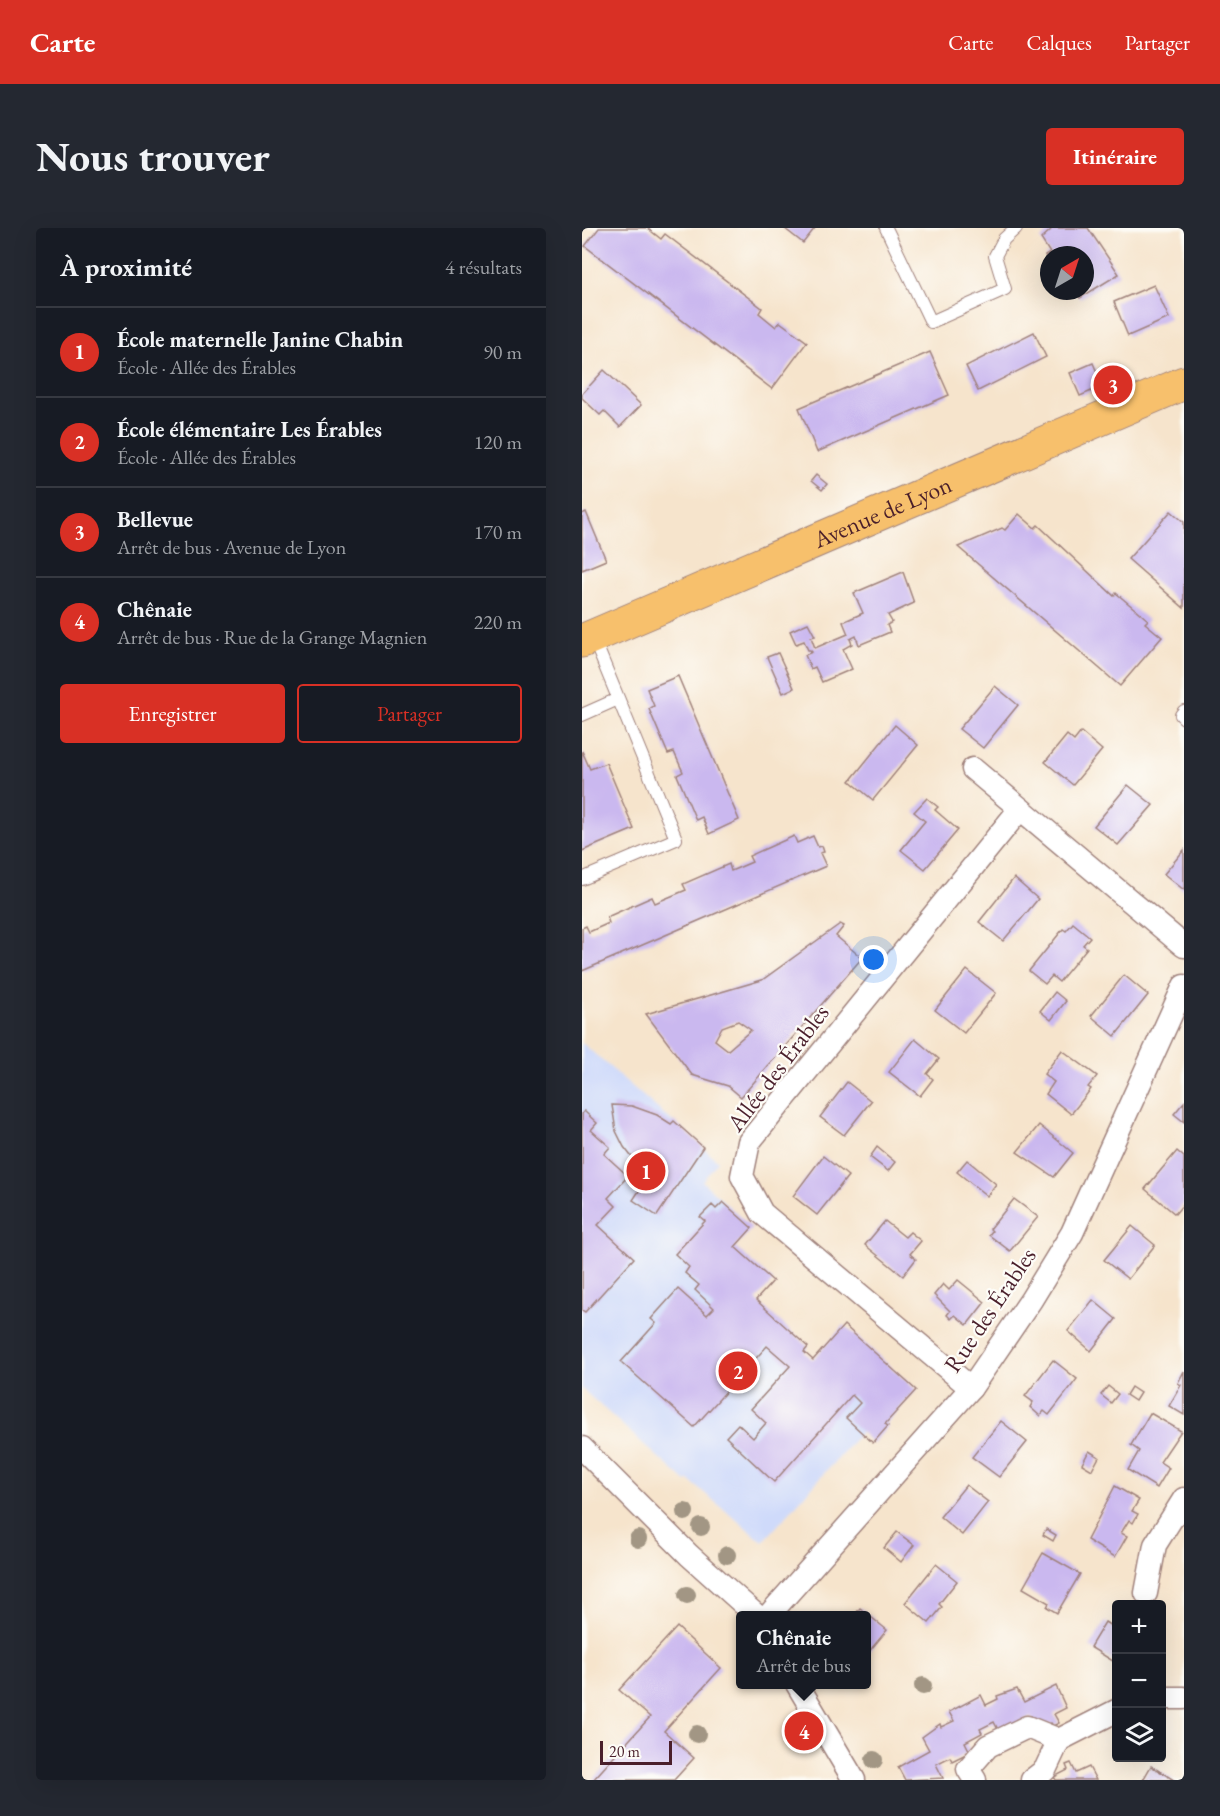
<!DOCTYPE html>
<html lang="fr">
<meta charset="utf-8">
<style>
body{margin:0;font-family:"EB Garamond",serif;background:#242831;color:#f1f3f6}
.controls{position:absolute;right:18px;bottom:18px;display:grid;overflow:hidden;border-radius:6px;box-shadow:0 6px 24px #0002}
.controls button{width:54px;height:54px;display:grid;place-items:center;padding:0;border:0;border-bottom:2px solid #363941;background:#171b24;color:#f1f3f6;font:30px sans-serif}
.compass{position:absolute;left:458px;top:18px;width:54px;height:54px;border-radius:50%;background:#171b24;box-shadow:0 6px 24px #0002;rotate:39deg}
.scale{position:absolute;left:18px;bottom:15px;width:72px;box-sizing:border-box;padding-left:6px;border:3px solid #4a1f2b;border-top:0;font-size:16px;line-height:21px;white-space:nowrap;color:#4a1f2b;-webkit-text-stroke:4px #fdfcf7;paint-order:stroke}
.you{position:absolute;left:292px;top:732px;width:21px;height:21px;margin:-15px;border:4px solid #fff;border-radius:50%;background:#1a73e8;box-shadow:0 0 0 9px #1a73e833}
.badge{display:grid;place-items:center;width:39px;height:39px;border-radius:50%;background:#d93025;color:#fff;font-size:20px;font-weight:700}
.pin{position:absolute;translate:-50% -50%;border:3px solid #fff;box-shadow:0 2px 6px #0006}
.popup{position:absolute;left:154px;top:1383px;width:135px;height:78px;box-sizing:border-box;display:grid;place-content:center;border-radius:6px;background:#171b24;filter:drop-shadow(0 2px 4px #0005);font-size:20px;white-space:nowrap;color:#9ea1a6}
.popup b{font-size:22px;color:#f1f3f6}
.popup::after{content:'';position:absolute;left:50%;top:100%;margin-left:-12px;border:12px solid transparent;border-top-color:#171b24}
.list{margin:0;padding:0;list-style:none}
h2{display:flex;justify-content:space-between;align-items:center;height:78px;margin:0;padding:0 24px;font-size:26px}
h2 small{font-size:20px;font-weight:400;color:#9ea1a6}
.list li{display:grid;grid-template-columns:39px 1fr auto;gap:18px;align-items:center;box-sizing:border-box;height:90px;padding:0 24px;border-top:2px solid #363941}
.list b{display:block;font-size:22px;white-space:nowrap}
.list p{margin:0;font-size:20px;white-space:nowrap;color:#9ea1a6}
.list em{font-size:20px;font-style:normal;color:#9ea1a6}
.actions{display:flex;gap:12px;padding:18px 24px}
.actions a{flex:1;padding:14px 0;border:2px solid #d93025;border-radius:6px;text-align:center;font-size:21px;color:#d93025}
.actions .main{background:#d93025;color:#fff}
.icon{flex:none;width:33px;height:33px;fill:none;stroke:currentColor;stroke-width:2;stroke-linecap:round;stroke-linejoin:round}
.map{position:relative;flex:none;width:602px;height:1552px;overflow:hidden;border-radius:6px}
header{display:flex;align-items:center;gap:36px;box-sizing:border-box;height:84px;padding:0 30px;background:#d93025;color:#fff}
header strong{font-size:28px}
nav{display:flex;gap:33px;margin-inline-start:auto;font-size:21px}
.intro{display:flex;align-items:center;justify-content:space-between;box-sizing:border-box;height:144px;padding:0 36px}
h1{margin:0;font-size:42px}
.button{padding:15px 27px;border-radius:6px;background:#d93025;color:#fff;font-size:21px;font-weight:700}
main{display:flex;gap:36px;padding:0 36px}
aside{flex:1;background:#171b24;border-radius:6px;box-shadow:0 6px 24px #0002}
.map>svg:first-child{display:block}
</style>
<header>
<strong>Carte</strong>
<nav><a>Carte</a><a>Calques</a><a>Partager</a></nav>
</header>
<div class="intro"><h1>Nous trouver</h1><a class="button">Itinéraire</a></div>
<main>
<aside>
<h2>À proximité<small>4 résultats</small></h2>
<ul class="list">
<li><span class="badge">1</span><div><b>École maternelle Janine Chabin</b><p>École · Allée des Érables</p></div><em>90 m</em></li>
<li><span class="badge">2</span><div><b>École élémentaire Les Érables</b><p>École · Allée des Érables</p></div><em>120 m</em></li>
<li><span class="badge">3</span><div><b>Bellevue</b><p>Arrêt de bus · Avenue de Lyon</p></div><em>170 m</em></li>
<li><span class="badge">4</span><div><b>Chênaie</b><p>Arrêt de bus · Rue de la Grange Magnien</p></div><em>220 m</em></li>
</ul>
<div class="actions"><a class="main">Enregistrer</a><a>Partager</a></div>
</aside>
<div class="map">
<svg width="602" height="1552" viewBox="0 0 602 1552">
<rect width="100%" height="100%" fill="#fdfcf7"/>
<filter id="ink" filterUnits="userSpaceOnUse"><feTurbulence type="fractalNoise" baseFrequency=".0167" numOctaves="2"/><feDisplacementMap in="SourceGraphic" scale="12" xChannelSelector="R" yChannelSelector="G"/><feConvolveMatrix kernelMatrix="1 2 1 2 8 2 1 2 1" color-interpolation-filters="sRGB"/></filter>
<filter id="wash" filterUnits="userSpaceOnUse"><feTurbulence type="fractalNoise" baseFrequency=".008" numOctaves="4" result="noise"/><feDisplacementMap in="SourceGraphic" scale="24" xChannelSelector="R" yChannelSelector="G"/><feGaussianBlur stdDeviation="1.35" result="paint"/><feColorMatrix in="noise" values="0 0 0 0 0 0 0 0 0 0 0 0 0 0 0 0 0 1.4 0 .05"/><feComposite in="paint" operator="in"/></filter>
<g filter="url(#wash)">
<rect width="100%" height="100%" fill="#f6e4cc"/>
<path fill="#cfdafa" d="M0,815L136,933L120,953L170,1000L153,1019L191,1053L174,1072L226,1119L222,1125L231,1132L262,1097L334,1162L304,1196L306,1198L291,1215L279,1204L181,1314L107,1252L104,1254L0,1161Z"/>
<g id="blocks">
<g fill="#cab8ef" fill-rule="evenodd">
<path d="M17,0H65L79,11L83,6L180,80L177,85L194,99L198,94L225,114L190,161L3,18Z"/>
<path d="M202,0H233L221,15Z"/>
<path d="M471,0H506L537,46L498,70L493,63H503V27H467V33L463,28L468,25L459,11Z"/>
<path d="M572,57L587,90L546,108L532,74Z"/>
<path d="M452,104L464,129L396,163L384,138Z"/>
<path d="M348,124L367,167L235,224L217,180Z"/>
<path d="M511,135L521,158L498,168L488,145Z"/>
<path d="M22,142L59,177L38,199L22,183L18,187L0,170V166Z"/>
<path d="M234,247L245,256L240,262L229,253Z"/>
<path d="M589,283L602,294V380L546,331Z"/>
<path d="M4,284L24,332L0,342V286Z"/>
<path d="M437,286L453,300L456,297L532,368L534,365L566,392L563,395L580,409L538,458L376,319L420,300L423,302Z"/>
<path d="M321,344L332,375L306,387L310,394L305,397L308,404L277,417L274,408L268,411L270,416L261,421L270,441L240,454L233,439L229,441L223,427L230,424L228,422H226L222,413L214,416L208,403L226,395L233,408L229,409L233,420L266,406L261,394L281,385L272,365Z"/>
<path d="M196,425L212,460L201,465L185,429Z"/>
<path d="M96,448L157,592L127,606L120,589L114,592L95,547L101,544L92,524L86,526L67,481L72,478L65,461Z"/>
<path d="M413,458L436,477L401,520L377,501Z"/>
<path d="M313,497L336,517L291,572L268,553Z"/>
<path d="M499,504L520,522L491,557L463,534L485,507L492,513Z"/>
<path d="M0,523L8,541L24,535L52,601L0,623Z"/>
<path d="M546,557L571,577L536,617L512,598Z"/>
<path d="M345,570L356,579L353,582L376,602L343,641L319,622L343,593L332,584Z"/>
<path d="M212,608L215,615L231,608L236,619L240,618L242,624L238,625L244,638L0,743V700L4,698L7,704L27,695L25,689L70,669L73,675L104,662L101,656L147,636L149,643L170,634L167,628Z"/>
<path d="M602,622V662L582,646Z"/>
<path d="M432,650L456,671L421,713L397,694Z"/>
<path d="M491,695L508,709L501,717L505,720L477,754L470,748L463,756L447,743L481,701L484,703Z"/>
<path d="M258,696L262,698L254,708L280,730L159,869L146,858L110,847L64,786L180,752ZM156,793L169,802L146,822L133,812L140,799Z"/>
<path d="M385,742L414,765L382,805L353,782Z"/>
<path d="M542,747L566,767L533,808L509,788Z"/>
<path d="M473,764L484,773L469,792L458,783Z"/>
<path d="M333,811L357,831L345,846L351,851L338,868L307,844Z"/>
<path d="M480,822L515,848L506,859L509,861L489,886L464,866L472,854L462,846Z"/>
<path d="M265,854L289,873L262,907L238,889Z"/>
<path d="M602,874V894L592,886Z"/>
<path d="M30,877L50,878L75,887L89,896L92,893L121,919L75,988L51,972L65,951L62,949L67,941L56,937L42,919L34,903Z"/>
<path d="M2,883L15,895L9,902L28,919L22,926L46,948L26,970L34,978L16,997L52,1030L3,1084L0,1082V886Z"/>
<path d="M457,897L491,925L472,949L435,924Z"/>
<path d="M295,919L313,934L306,943L288,929Z"/>
<path d="M595,923L602,929V975L593,986L563,961Z"/>
<path d="M241,928L266,948L235,987L211,968Z"/>
<path d="M385,932L414,956L405,968L375,944Z"/>
<path d="M432,971L456,989L428,1023L407,1007L410,1003L408,1001Z"/>
<path d="M141,974L170,1000L153,1019L191,1053L174,1072L226,1119L222,1124L231,1132L262,1097L334,1162L303,1196L306,1198L291,1215L264,1190L278,1175L270,1167L192,1254L144,1209L156,1196L171,1210L184,1195L169,1181L208,1138L185,1118L112,1199L39,1134L74,1095L69,1091L96,1061L125,1087L132,1080L113,1062L117,1057L103,1045L107,1039L93,1026L123,993L118,989L130,977L134,981Z"/>
<path d="M303,993L323,1009L328,1004L339,1013L328,1026L334,1031L321,1048L283,1017Z"/>
<path d="M550,998L573,1017L546,1051L522,1032Z"/>
<path d="M376,1052L403,1074L385,1097L373,1087L369,1091L365,1087L368,1083L352,1067L361,1056L367,1062Z"/>
<path d="M511,1072L534,1091L509,1123L486,1103Z"/>
<path d="M471,1132L495,1151L467,1187L462,1183L458,1188L448,1179L451,1174L443,1168Z"/>
<path d="M602,1143V1187L587,1178L599,1157L596,1155Z"/>
<path d="M526,1158L536,1166L529,1175L519,1167Z"/>
<path d="M549,1159L558,1165L553,1173L544,1167Z"/>
<path d="M568,1185L599,1203L578,1234L587,1240L575,1260L546,1242L557,1223L549,1217Z"/>
<path d="M419,1193L445,1214L417,1249L390,1229Z"/>
<path d="M507,1223L517,1229L510,1242L500,1236Z"/>
<path d="M384,1257L406,1274L380,1307L358,1289Z"/>
<path d="M533,1258L557,1272L550,1283L556,1286L551,1295L547,1292L539,1305L545,1308L533,1329L505,1312Z"/>
<path d="M464,1301L474,1307L471,1313L461,1307Z"/>
<path d="M315,1304L332,1317L319,1334L302,1320Z"/>
<path d="M461,1325L498,1346L475,1385L465,1379L467,1375L441,1360Z"/>
<path d="M354,1336L375,1353L357,1376L360,1379L347,1395L323,1375Z"/>
<path d="M278,1380L305,1402L285,1426V1388H272Z"/>
<path d="M523,1394L534,1401V1435L508,1419Z"/>
<path d="M95,1399L139,1440L82,1503L112,1530L92,1552H11L68,1489L37,1462Z"/>
<path d="M474,1458L484,1480L472,1486L477,1495L471,1498L469,1495L455,1502L449,1488L419,1507L412,1494L398,1501L400,1505L383,1514L388,1524L370,1533L368,1529L354,1536L361,1550L323,1552L316,1539L347,1522L340,1509L358,1496L359,1499L372,1493L367,1484L399,1467L404,1477L416,1471L415,1468L435,1461L442,1474Z"/>
<path d="M489,1535L494,1545L507,1539L514,1552H474L472,1549L486,1542L484,1537Z"/>
<path d="M569,1538L592,1552H561Z"/>
</g>
</g>
</g>
<g filter="url(#ink)">
<use href="#blocks" fill-opacity="0" stroke="#a0827c" stroke-width="1.5"/>
<g fill="none" stroke-linecap="round" stroke-linejoin="round">
<defs>
<g id="lane">
<path d="M304,0L349,94L423,61L413,28L422,11L434,0"/>
<path d="M602,483L599,487L602,490"/>
<path d="M0,487L36,471"/>
<path d="M0,651L94,611L11,409"/>
</g>
<g id="street">
<path d="M391,541L602,718"/>
<path d="M389,1160L180,985L160,948L167,914L438,581"/>
<path d="M0,1220L107,1327L175,1388"/>
<path d="M564,1365L573,1317L602,1271"/>
<path d="M186,1388L389,1160L449,1072L490,1005L602,758"/>
<path d="M215,1456L272,1552"/>
<path d="M580,1470H602"/>
<path d="M393,1552L386,1541L406,1518L445,1499L477,1512"/>
<path d="M450,1552L463,1542L477,1512L534,1483"/>
</g>
<g id="primary">
<path id="s1" d="M0,413L602,155"/>
</g>
</defs>
<use href="#lane" stroke="#a0827c" stroke-width="14"/>
<use href="#street" stroke="#a0827c" stroke-width="25"/>
<use href="#primary" stroke="#a0827c" stroke-width="35"/>
<use href="#lane" stroke="#fff" stroke-width="12"/>
<use href="#street" stroke="#fff" stroke-width="22"/>
<use href="#primary" stroke="#f7c06c" stroke-width="33"/>
</g>
<g fill="#a29684">
<circle cx="103" cy="1284" r="9"/>
<circle cx="119" cy="1299" r="9"/>
<circle cx="56" cy="1311" r="9"/>
<circle cx="145" cy="1327" r="9"/>
<circle cx="105" cy="1367" r="9"/>
<circle cx="341" cy="1458" r="9"/>
<circle cx="115" cy="1506" r="9"/>
<circle cx="292" cy="1532" r="9"/>
</g>
</g>
<g text-anchor="middle" stroke-width="4.5" stroke-linejoin="round" paint-order="stroke">
<g font-size="24" fill="#4a1f2b" stroke="#fdfcf7">
<text dy="8" stroke="none"><textPath href="#s1" startOffset="327">Avenue de Lyon</textPath></text>
<text transform="translate(196 840) rotate(-53)" y="8">Allée des Érables</text>
<text transform="translate(408 1082) rotate(-56)" y="8">Rue des Érables</text>
</g>
</g>
</svg>
<div class="controls">
<button>+</button>
<button>−</button>
<button><svg class="icon" aria-label="layers" viewBox="0 0 24 24"><path d="M12 4l9 5-9 5-9-5zM3 14l9 5 9-5"/></svg></button>
</div>
<svg class="compass" viewBox="-18 -18 36 36"><path d="M0-13l5 13h-10z" fill="#e53935"/><path d="M0 13l5-13h-10z" fill="#9ea1a6"/></svg>
<div class="scale">20 m</div>
<div class="you"></div>
<div class="pin badge" style="left:64px;top:943px">1</div>
<div class="pin badge" style="left:156px;top:1143px">2</div>
<div class="pin badge" style="left:531px;top:157px">3</div>
<div class="pin badge" style="left:222px;top:1503px">4</div>
<div class="popup"><b>Chênaie</b>Arrêt de bus</div>
</div>
</main>
